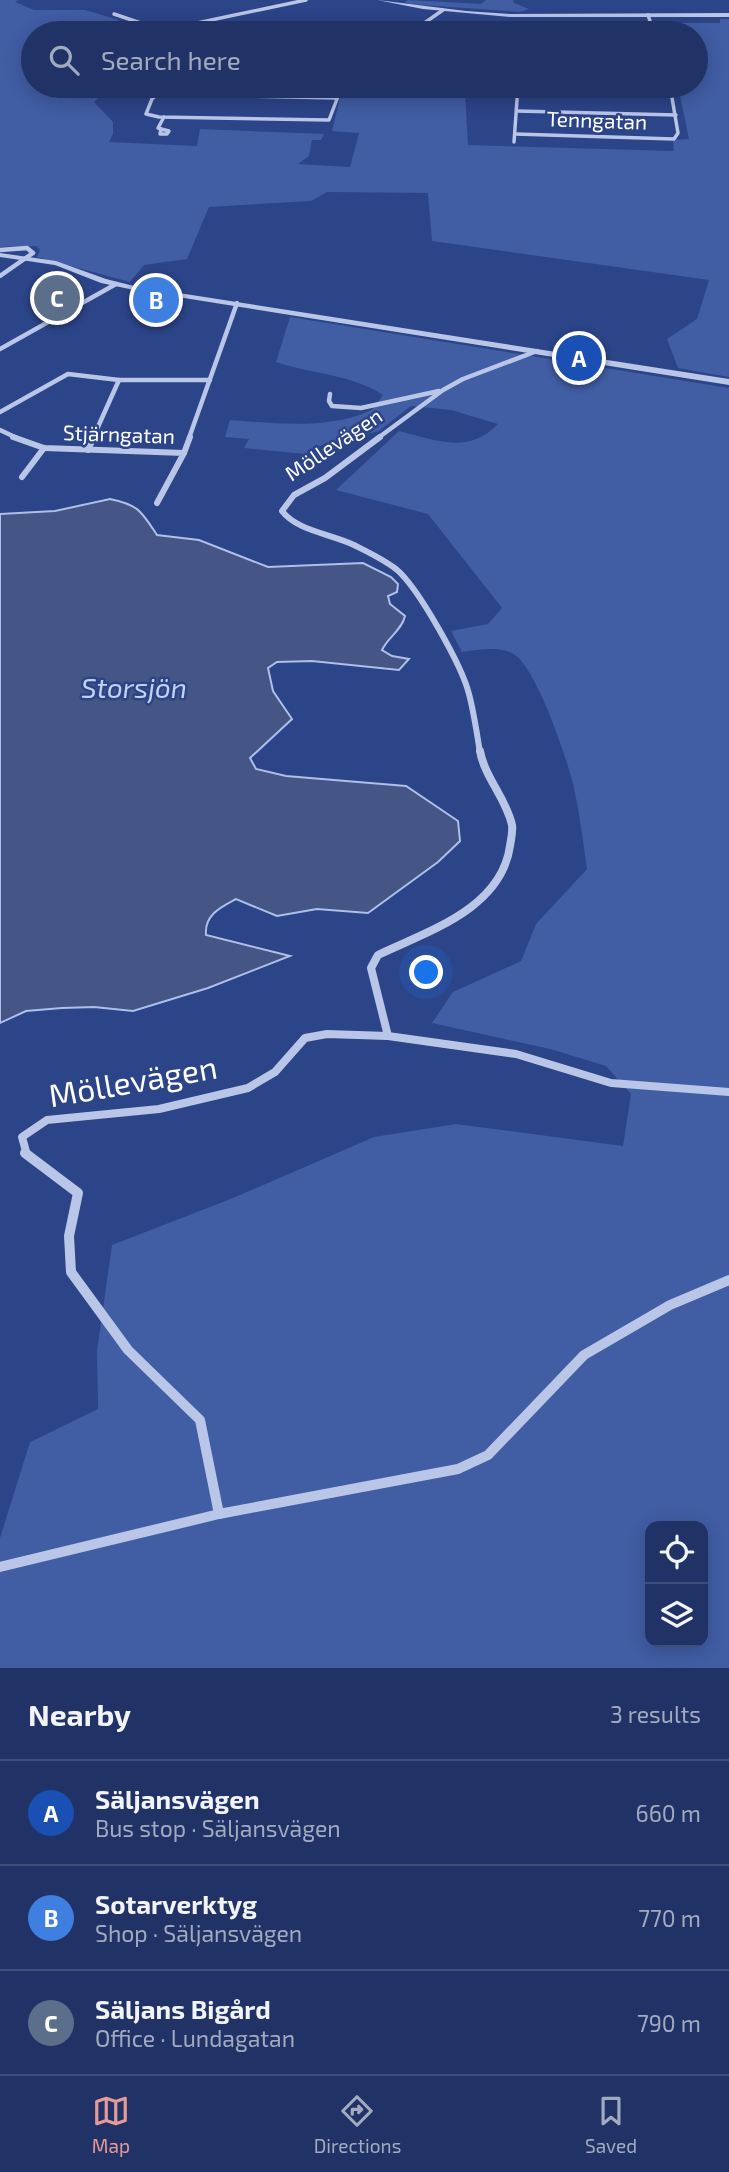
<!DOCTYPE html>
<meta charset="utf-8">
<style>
body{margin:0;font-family:"Exo 2",sans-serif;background:#293b6c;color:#f1f3f6}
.controls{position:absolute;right:21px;bottom:21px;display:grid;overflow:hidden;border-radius:14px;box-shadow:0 4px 18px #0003}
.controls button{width:63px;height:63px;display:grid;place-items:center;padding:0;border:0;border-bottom:2px solid #3e4e7a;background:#213366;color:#f1f3f6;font:35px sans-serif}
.you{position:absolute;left:427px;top:973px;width:24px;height:24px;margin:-18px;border:5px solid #fff;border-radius:50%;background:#1a73e8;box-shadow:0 0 0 10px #1a73e833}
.badge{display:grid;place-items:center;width:46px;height:46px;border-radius:50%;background:#e69b98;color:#fff;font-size:23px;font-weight:700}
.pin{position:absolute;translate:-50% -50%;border:4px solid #fff;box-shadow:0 2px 7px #0006}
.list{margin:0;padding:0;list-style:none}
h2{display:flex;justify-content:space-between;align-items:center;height:91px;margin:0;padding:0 28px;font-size:30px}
h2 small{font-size:23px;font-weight:400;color:#a2aabf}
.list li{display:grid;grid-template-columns:46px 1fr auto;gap:21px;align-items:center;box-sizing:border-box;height:105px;padding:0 28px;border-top:2px solid #3e4e7a}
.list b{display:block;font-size:26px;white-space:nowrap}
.list p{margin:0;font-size:23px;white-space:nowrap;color:#a2aabf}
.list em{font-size:23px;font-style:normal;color:#a2aabf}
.icon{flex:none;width:38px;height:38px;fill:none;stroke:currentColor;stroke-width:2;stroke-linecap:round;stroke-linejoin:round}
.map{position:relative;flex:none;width:729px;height:1668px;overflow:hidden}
.search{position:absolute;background:#213366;box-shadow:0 4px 18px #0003;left:21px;right:21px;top:21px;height:77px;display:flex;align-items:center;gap:18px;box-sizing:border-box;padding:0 24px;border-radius:38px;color:#a2aabf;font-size:26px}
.sheet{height:406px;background:#213366}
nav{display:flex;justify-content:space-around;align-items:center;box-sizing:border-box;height:98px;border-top:2px solid #3e4e7a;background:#213366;font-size:19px;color:#a2aabf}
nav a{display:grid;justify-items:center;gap:4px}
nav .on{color:#e69b98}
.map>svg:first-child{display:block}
</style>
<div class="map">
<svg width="729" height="1668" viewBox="0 0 729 1668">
<rect width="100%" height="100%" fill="#2c4488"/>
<g fill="#415da4" fill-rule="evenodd">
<path d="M0,0H19L15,2L34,10H85L119,20L112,24L125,33H33V86H42L47,93L54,91L51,86H110L94,102L113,122V134L109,142L197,146L200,129L324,134L321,140H312L309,156L298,164L350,167L359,133L332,131L340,98L442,97L446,94H465L468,145L674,151L673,140L689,139L678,86H696V33H658L654,23H720V19H729V377L678,368L667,339L697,319L709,280L432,241L428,193L327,192L311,201L209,207L187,259L144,265L130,282L37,257L40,250L36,246L0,247Z"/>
<path d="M408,0L481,4L486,0H513L514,3L529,9L520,12L409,4L405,2Z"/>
<path d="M290,317L729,388V1668H0V1538L30,1442L98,1409L97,1351L112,1245L233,1198L374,1137L456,1124L623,1146L631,1094L606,1066L550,1049L432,1023L453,992L521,961L536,924L587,869C583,842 580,815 574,788C568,761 537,670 515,655C500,645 479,650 462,652L451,631L488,624L502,608L428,514L336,490L399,431C436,440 468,455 498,424L451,410L411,406L379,431L326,443L305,454L244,448L249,439L225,437L230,420C274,423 328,430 369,411C375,409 379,400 383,395C351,374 311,374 276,362ZM650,1526H703V1642H650Z"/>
</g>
<path fill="#445586" stroke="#aebfe8" stroke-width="2" d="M110,499C139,505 141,511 157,535L199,540L268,567L363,563L391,577L398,584L397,592L388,596L390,604L405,616C402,630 388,637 382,650L392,656L409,659L399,670L312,661L277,662L268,668L273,691L292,719L250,758L256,769L286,776L406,786L458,821L460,841L438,862L368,913L317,909L277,916L236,899C221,907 204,915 206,935L290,956L208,988L133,1011L94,1007L62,1008L26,1011L0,1023V514L55,511Z"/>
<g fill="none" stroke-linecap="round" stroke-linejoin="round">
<g stroke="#b9c6e8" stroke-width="3.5">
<path d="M114,14L167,32"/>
<path d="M648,15L654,33"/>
<path d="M424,24L490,30L493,33"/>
<path d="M164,30L306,0"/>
<path d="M410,33L443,10"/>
<path d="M518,88L672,92"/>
<path d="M336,98L158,94L152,99L146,114L159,117L329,120L342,86"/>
<path d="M517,111L676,115"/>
<path d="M161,129L169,131L167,134H160Z"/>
<path d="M161,129L158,128L164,117"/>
<path d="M515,134L674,139L678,133L670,86"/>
<path d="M514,142L518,86"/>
</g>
<g stroke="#b9c6e8" stroke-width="4.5">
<path d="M0,250L27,248L33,253L0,276"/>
<path d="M0,349L116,284"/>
<path d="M330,394L329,401L332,406L361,408L439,391"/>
<path d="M0,412L68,374L119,380H210"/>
<path d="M0,430L17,438"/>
<path d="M93,438L119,380"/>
<path d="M189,438L237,303"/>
<path d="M378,438L443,390L463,379L537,351"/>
</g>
<g stroke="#b9c6e8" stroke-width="6">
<path d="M13,437L44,448L184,453L157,503"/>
<path d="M380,437L325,478L294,495L282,511C297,531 332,534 354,545C368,552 383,559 396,569C418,587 462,666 469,694C474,713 477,733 480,753"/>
<path d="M88,450L94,437"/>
<path d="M184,453L190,437"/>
<path d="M22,477L44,448"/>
</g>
<g stroke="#b9c6e8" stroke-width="8">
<path d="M388,1036L371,968L378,955C428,931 501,909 510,846C511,839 513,832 512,825C506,798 485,778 480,751"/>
<path d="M27,1155L22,1137L47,1120L159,1109L248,1088L275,1072L305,1038L327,1034L388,1036L516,1054L611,1083L729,1092"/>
</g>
<g stroke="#b9c6e8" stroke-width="10">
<path d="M25,1153L78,1193L69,1236L71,1272L128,1350L200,1420L219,1514"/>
<path d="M0,1567L219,1514L458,1469L488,1455L584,1355L670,1305L729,1280"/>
</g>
<g fill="#b9c6e8" fill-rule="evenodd">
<path d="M377,0L466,11L510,14L729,13V17H510L423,9Z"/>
<path d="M0,253L56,261L106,279L134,286L729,379V385L134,290L101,283L55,265L0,257Z"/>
</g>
</g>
<g text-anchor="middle" stroke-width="5" stroke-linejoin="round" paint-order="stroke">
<g font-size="21" fill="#fff" stroke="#2c4488">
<text transform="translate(597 121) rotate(2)" y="7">Tenngatan</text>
<text transform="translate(119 435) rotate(2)" y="7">Stjärngatan</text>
<text transform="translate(334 445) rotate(-34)" y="7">Möllevägen</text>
</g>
<g font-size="28" font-style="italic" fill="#c5d1ef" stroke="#2c4488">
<text x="134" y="698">Storsjön</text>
</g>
<g font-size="32" fill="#fff" stroke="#2c4488">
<text transform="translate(133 1082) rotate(-10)" y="11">Möllevägen</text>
</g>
</g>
</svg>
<div class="controls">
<button><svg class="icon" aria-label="locate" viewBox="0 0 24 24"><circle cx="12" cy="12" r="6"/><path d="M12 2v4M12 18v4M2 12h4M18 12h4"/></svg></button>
<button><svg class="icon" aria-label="layers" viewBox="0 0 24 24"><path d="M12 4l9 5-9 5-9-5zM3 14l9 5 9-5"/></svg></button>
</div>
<div class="you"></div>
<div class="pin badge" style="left:579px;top:358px;background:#1a4fb4">A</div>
<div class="pin badge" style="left:156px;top:300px;background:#3f7fe0">B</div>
<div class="pin badge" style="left:57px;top:298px;background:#5c6f8a">C</div>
<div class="search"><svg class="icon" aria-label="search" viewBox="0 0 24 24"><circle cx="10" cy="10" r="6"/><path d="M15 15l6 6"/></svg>Search here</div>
</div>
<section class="sheet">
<h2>Nearby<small>3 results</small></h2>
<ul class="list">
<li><span class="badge" style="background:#1a4fb4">A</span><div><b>Säljansvägen</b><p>Bus stop · Säljansvägen</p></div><em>660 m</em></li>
<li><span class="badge" style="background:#3f7fe0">B</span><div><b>Sotarverktyg</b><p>Shop · Säljansvägen</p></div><em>770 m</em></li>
<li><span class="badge" style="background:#5c6f8a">C</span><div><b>Säljans Bigård</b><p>Office · Lundagatan</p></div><em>790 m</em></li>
</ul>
</section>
<nav>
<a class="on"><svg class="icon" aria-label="map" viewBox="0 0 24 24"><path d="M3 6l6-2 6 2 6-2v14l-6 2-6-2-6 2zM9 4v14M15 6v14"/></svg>Map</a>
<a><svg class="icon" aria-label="directions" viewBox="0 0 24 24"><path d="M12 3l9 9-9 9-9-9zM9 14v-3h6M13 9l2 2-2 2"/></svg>Directions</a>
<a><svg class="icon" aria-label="saved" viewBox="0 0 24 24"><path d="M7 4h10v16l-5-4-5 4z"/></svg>Saved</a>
</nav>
